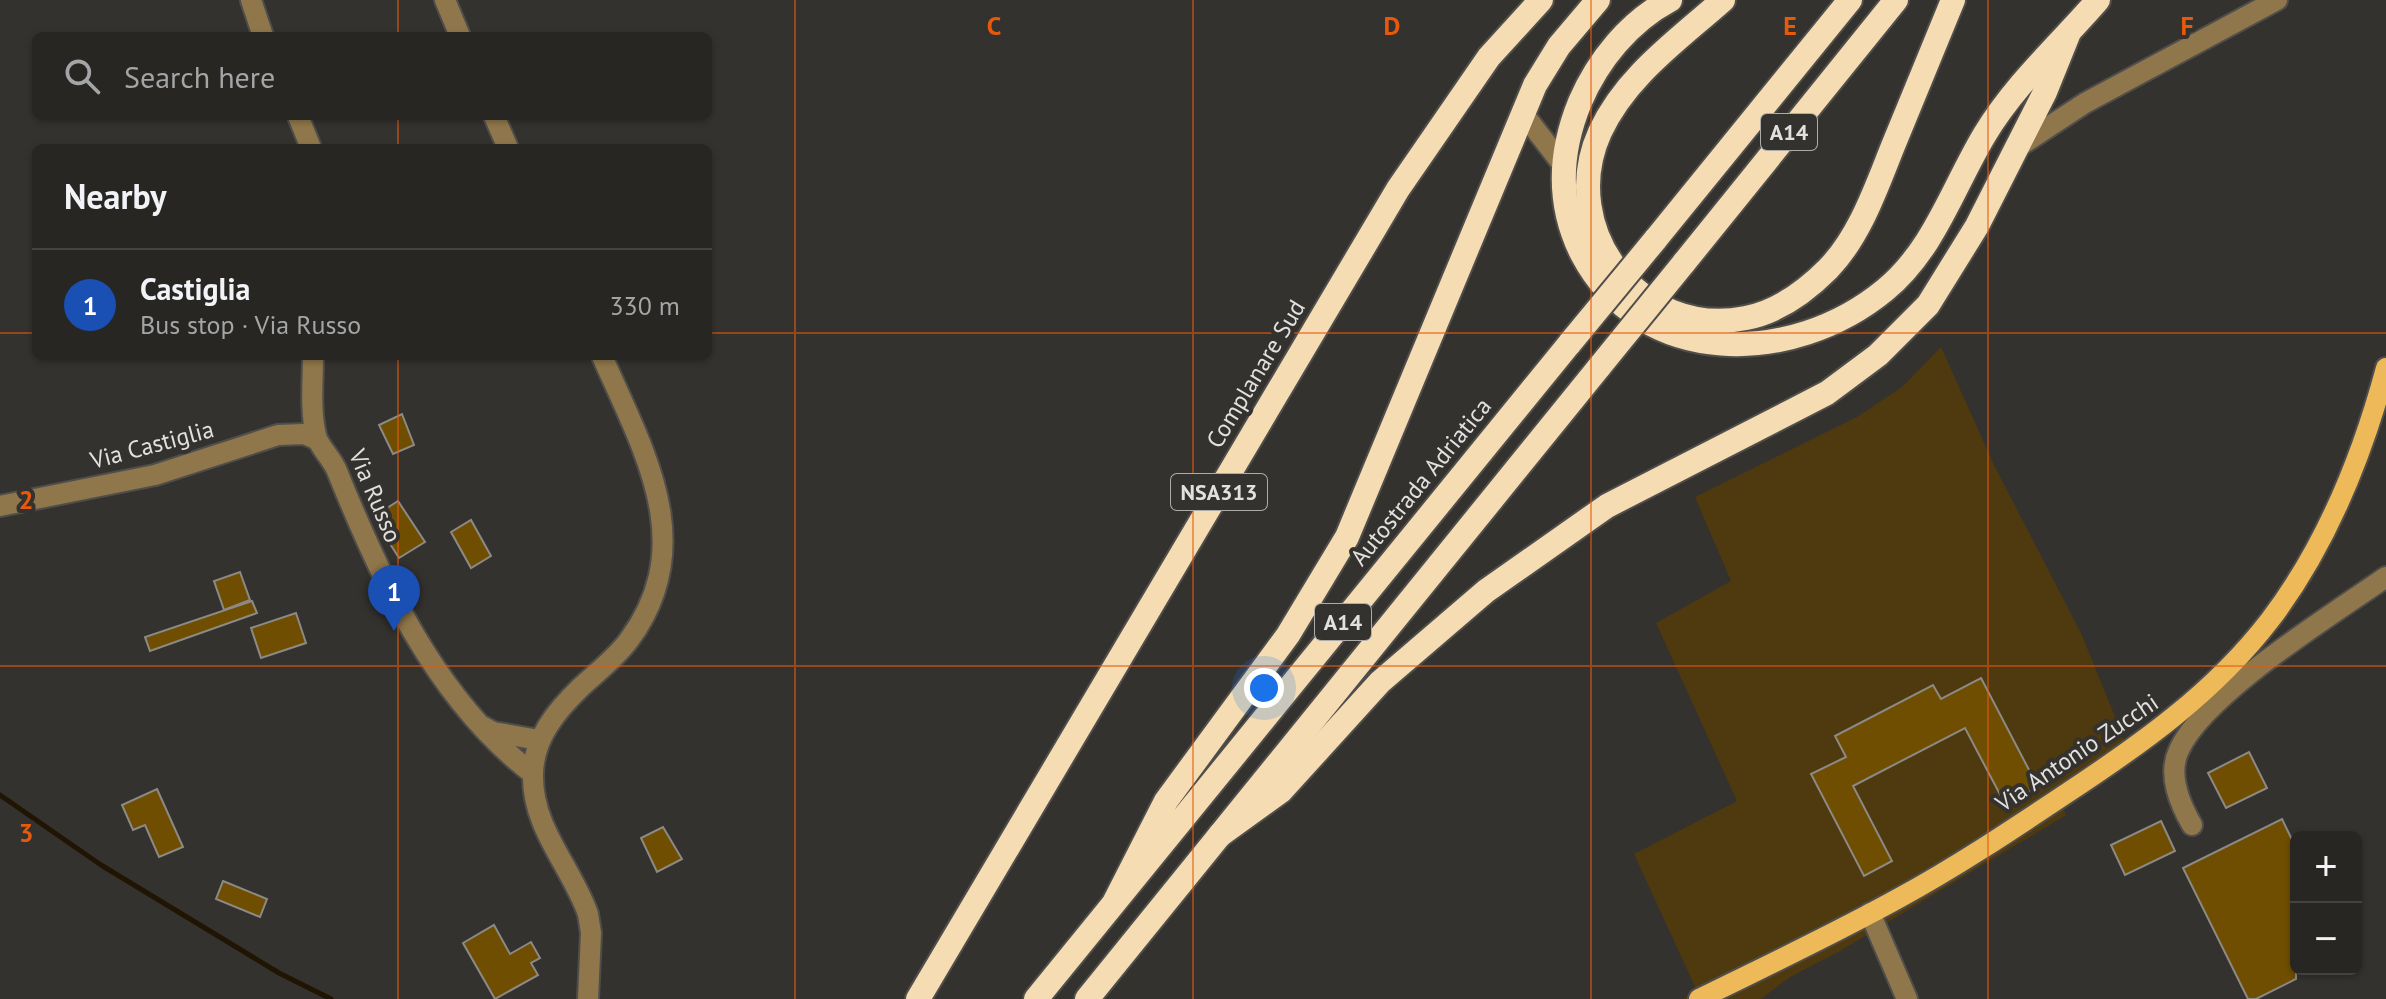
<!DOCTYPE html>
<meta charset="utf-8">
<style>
body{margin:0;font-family:"PT Sans",sans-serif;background:#2f2e2b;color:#f1f3f6}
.controls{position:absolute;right:24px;bottom:24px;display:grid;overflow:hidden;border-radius:12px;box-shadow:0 2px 6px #0004}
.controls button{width:72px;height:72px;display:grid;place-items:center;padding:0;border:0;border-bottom:2px solid #434341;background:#272623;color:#f1f3f6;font:40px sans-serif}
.you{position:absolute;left:1264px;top:688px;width:28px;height:28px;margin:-20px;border:6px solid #fff;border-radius:50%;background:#1a73e8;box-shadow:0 0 0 12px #1a73e833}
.badge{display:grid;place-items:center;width:52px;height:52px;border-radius:50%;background:#67c4ef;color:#fff;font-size:26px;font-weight:700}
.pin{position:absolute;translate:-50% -66px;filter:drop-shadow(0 2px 4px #0008)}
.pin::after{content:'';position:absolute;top:42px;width:28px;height:24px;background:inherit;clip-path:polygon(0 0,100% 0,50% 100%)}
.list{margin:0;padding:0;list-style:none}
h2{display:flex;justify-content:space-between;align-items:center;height:104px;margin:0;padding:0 32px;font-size:34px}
h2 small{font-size:26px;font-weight:400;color:#a4a5a6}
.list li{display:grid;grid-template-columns:52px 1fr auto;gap:24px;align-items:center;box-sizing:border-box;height:112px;padding:0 32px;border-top:2px solid #434341}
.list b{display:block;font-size:30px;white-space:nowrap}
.list p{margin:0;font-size:26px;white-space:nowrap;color:#a4a5a6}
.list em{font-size:26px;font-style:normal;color:#a4a5a6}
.icon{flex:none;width:44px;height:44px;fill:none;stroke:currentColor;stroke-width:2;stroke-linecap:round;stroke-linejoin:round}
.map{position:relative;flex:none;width:2386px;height:999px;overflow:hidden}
.search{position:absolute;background:#272623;box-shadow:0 2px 6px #0004;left:32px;top:32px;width:680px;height:88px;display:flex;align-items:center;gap:20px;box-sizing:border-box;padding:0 28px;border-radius:12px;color:#a4a5a6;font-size:30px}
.panel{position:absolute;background:#272623;box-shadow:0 2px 6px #0004;left:32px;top:144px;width:680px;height:216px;border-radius:12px}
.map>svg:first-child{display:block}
</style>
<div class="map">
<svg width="2386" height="999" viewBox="0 0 2386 999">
<rect width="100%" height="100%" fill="#34322f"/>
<path fill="#4f390f" d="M1941,347L1995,467L2081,633L2127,746L2057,796L2066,815L1840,951L1790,977L1761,999H1683L1697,991L1634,854L1737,801L1656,623L1731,581L1695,497L1857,417L1902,387Z"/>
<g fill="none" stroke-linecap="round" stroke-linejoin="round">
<path stroke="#201503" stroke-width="5" d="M0,795L101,865L279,973L331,999"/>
</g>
<g fill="#704e01" stroke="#8c8a86" stroke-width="2">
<path d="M402,414L414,445L393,454L379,425Z"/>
<path d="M398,501L425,542L399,558L373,517Z"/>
<path d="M471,520L491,556L471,568L451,532Z"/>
<path d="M240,572L250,600L224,610L214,581Z"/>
<path d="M252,601L257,613L150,651L145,637Z"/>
<path d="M296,613L306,643L261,658L251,628Z"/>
<path d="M1981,678L2038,787L2005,804L1965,728L1853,786L1892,861L1864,876L1811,774L1846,757L1835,736L1933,685L1941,699Z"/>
<path d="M2249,752L2267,788L2226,808L2208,773Z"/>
<path d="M157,789L183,847L159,857L145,825L133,830L122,805Z"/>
<path d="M2282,819L2296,848V979L2256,999H2248L2183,868Z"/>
<path d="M2161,821L2175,851L2125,875L2111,845Z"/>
<path d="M663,827L682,859L657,872L641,838Z"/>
<path d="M223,881L267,899L260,917L216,899Z"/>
<path d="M494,925L510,954L531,942L540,958L531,963L538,975L495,999L463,943Z"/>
</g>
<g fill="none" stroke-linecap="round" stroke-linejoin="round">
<defs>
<g id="minor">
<path d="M251,0L263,36"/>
<path d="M445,0L460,36"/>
<path d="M1522,112L1563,165"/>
<path d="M298,116L311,148"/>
<path d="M494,116L508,148"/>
<path d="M2015,149L2085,103L2277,0"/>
<path d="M313,356C313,381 310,411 316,435C318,446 332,458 337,471C381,580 436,700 532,773"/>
<path d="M0,506L155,475L278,435L304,434L316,439"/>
<path d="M482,726L493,732L539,740"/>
<path d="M2192,825C2180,804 2167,775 2179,750C2204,694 2333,614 2386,577"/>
<path d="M1870,913L1907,999"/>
<path d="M588,999L591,933L588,914C571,866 532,828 533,775C533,739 556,711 581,687C597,672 616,658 629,640C700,544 643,450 602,356"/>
</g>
<path id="major" d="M1699,999C1766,966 1834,934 1899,898C1956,867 2010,831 2064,795C2140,745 2214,693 2270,620C2327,545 2362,457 2386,368"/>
<g id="highway">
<path d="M1670,0C1629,22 1598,60 1580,102C1559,153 1557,204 1582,254C1642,369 1793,366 1885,290C1934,250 1953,187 1985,134C2015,84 2060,44 2098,0"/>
<path d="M1723,0C1678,40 1626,76 1600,132C1556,229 1640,340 1746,318C1777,312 1806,291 1828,269C1860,236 1876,188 1893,146C1913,97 1933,49 1953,0"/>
<path d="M1655,240L1850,0"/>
<path d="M1683,264L1896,0"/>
<path d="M1220,835L1281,791L1380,682L1486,591L1607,506L1827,393L1878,355L1928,305L1977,226L2045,92L2068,35"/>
<path d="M1115,901L1166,801L1288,635L1347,537L1535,85L1559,46L1598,0"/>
<path d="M918,999L1398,189L1489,57L1541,0"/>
<path d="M1036,999L1570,343"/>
<path d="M1087,999L1600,366"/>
</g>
</defs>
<use href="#minor" stroke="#504e4b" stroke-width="24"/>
<use href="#major" stroke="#504e4b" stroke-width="24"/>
<use href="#highway" stroke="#504e4b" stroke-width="28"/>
<use href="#minor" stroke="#90774b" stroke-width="20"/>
<use href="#major" stroke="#eeb958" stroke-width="20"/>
<use href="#highway" stroke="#f5dcb2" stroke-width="24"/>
<defs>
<g id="highway-bridge">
<path d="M1570,343L1655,240"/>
<path d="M1600,366L1683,264"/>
</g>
</defs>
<use href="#highway-bridge" stroke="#504e4b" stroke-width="28" stroke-linecap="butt"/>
<use href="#highway-bridge" stroke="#f5dcb2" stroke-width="24"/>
</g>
<path fill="none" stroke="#e8590c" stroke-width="2" stroke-opacity="0.55" d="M398,0V36M795,0V999M1193,0V999M1591,0V999M1988,0V999M398,116V148M0,333H36M708,333H2386M398,356V999M0,666H2386"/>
<g text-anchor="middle" stroke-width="8" stroke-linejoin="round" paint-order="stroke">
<g fill="#34322f" stroke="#aeacaa" stroke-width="2">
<rect x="1761" y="114" width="56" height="36" rx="6"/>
<rect x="1171" y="474" width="96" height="36" rx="6"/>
<rect x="1315" y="604" width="56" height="36" rx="6"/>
</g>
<g font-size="22" font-weight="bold" fill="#e2e1df">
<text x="1789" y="140">A14</text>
<text x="1219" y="500">NSA313</text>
<text x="1343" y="630">A14</text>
</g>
<g font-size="24" fill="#e2e1df" stroke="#34322f">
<text transform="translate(1256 374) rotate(-59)" y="8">Complanare Sud</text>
<text transform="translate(152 445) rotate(-15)" y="8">Via Castiglia</text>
<text transform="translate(1421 482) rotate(-51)" y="8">Autostrada Adriatica</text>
<text transform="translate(375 496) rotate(67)" y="8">Via Russo</text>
<text transform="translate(2077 753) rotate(-34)" y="8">Via Antonio Zucchi</text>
</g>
</g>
<g font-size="26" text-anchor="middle" font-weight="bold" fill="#e8590c" stroke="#34322f" stroke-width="8" stroke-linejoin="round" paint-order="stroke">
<text x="994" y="35">C</text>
<text x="1392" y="35">D</text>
<text x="1790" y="35">E</text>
<text x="2187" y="35">F</text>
<text x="26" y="509">2</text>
<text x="26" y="842">3</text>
</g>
</svg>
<div class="controls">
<button>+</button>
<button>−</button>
</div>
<div class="you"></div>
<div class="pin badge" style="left:394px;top:631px;background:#1a4fb4">1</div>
<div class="search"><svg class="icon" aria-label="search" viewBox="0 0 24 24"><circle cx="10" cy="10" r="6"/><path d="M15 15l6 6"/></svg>Search here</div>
<section class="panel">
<h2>Nearby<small></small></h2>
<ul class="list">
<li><span class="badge" style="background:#1a4fb4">1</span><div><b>Castiglia</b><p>Bus stop · Via Russo</p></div><em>330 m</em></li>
</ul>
</section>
</div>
